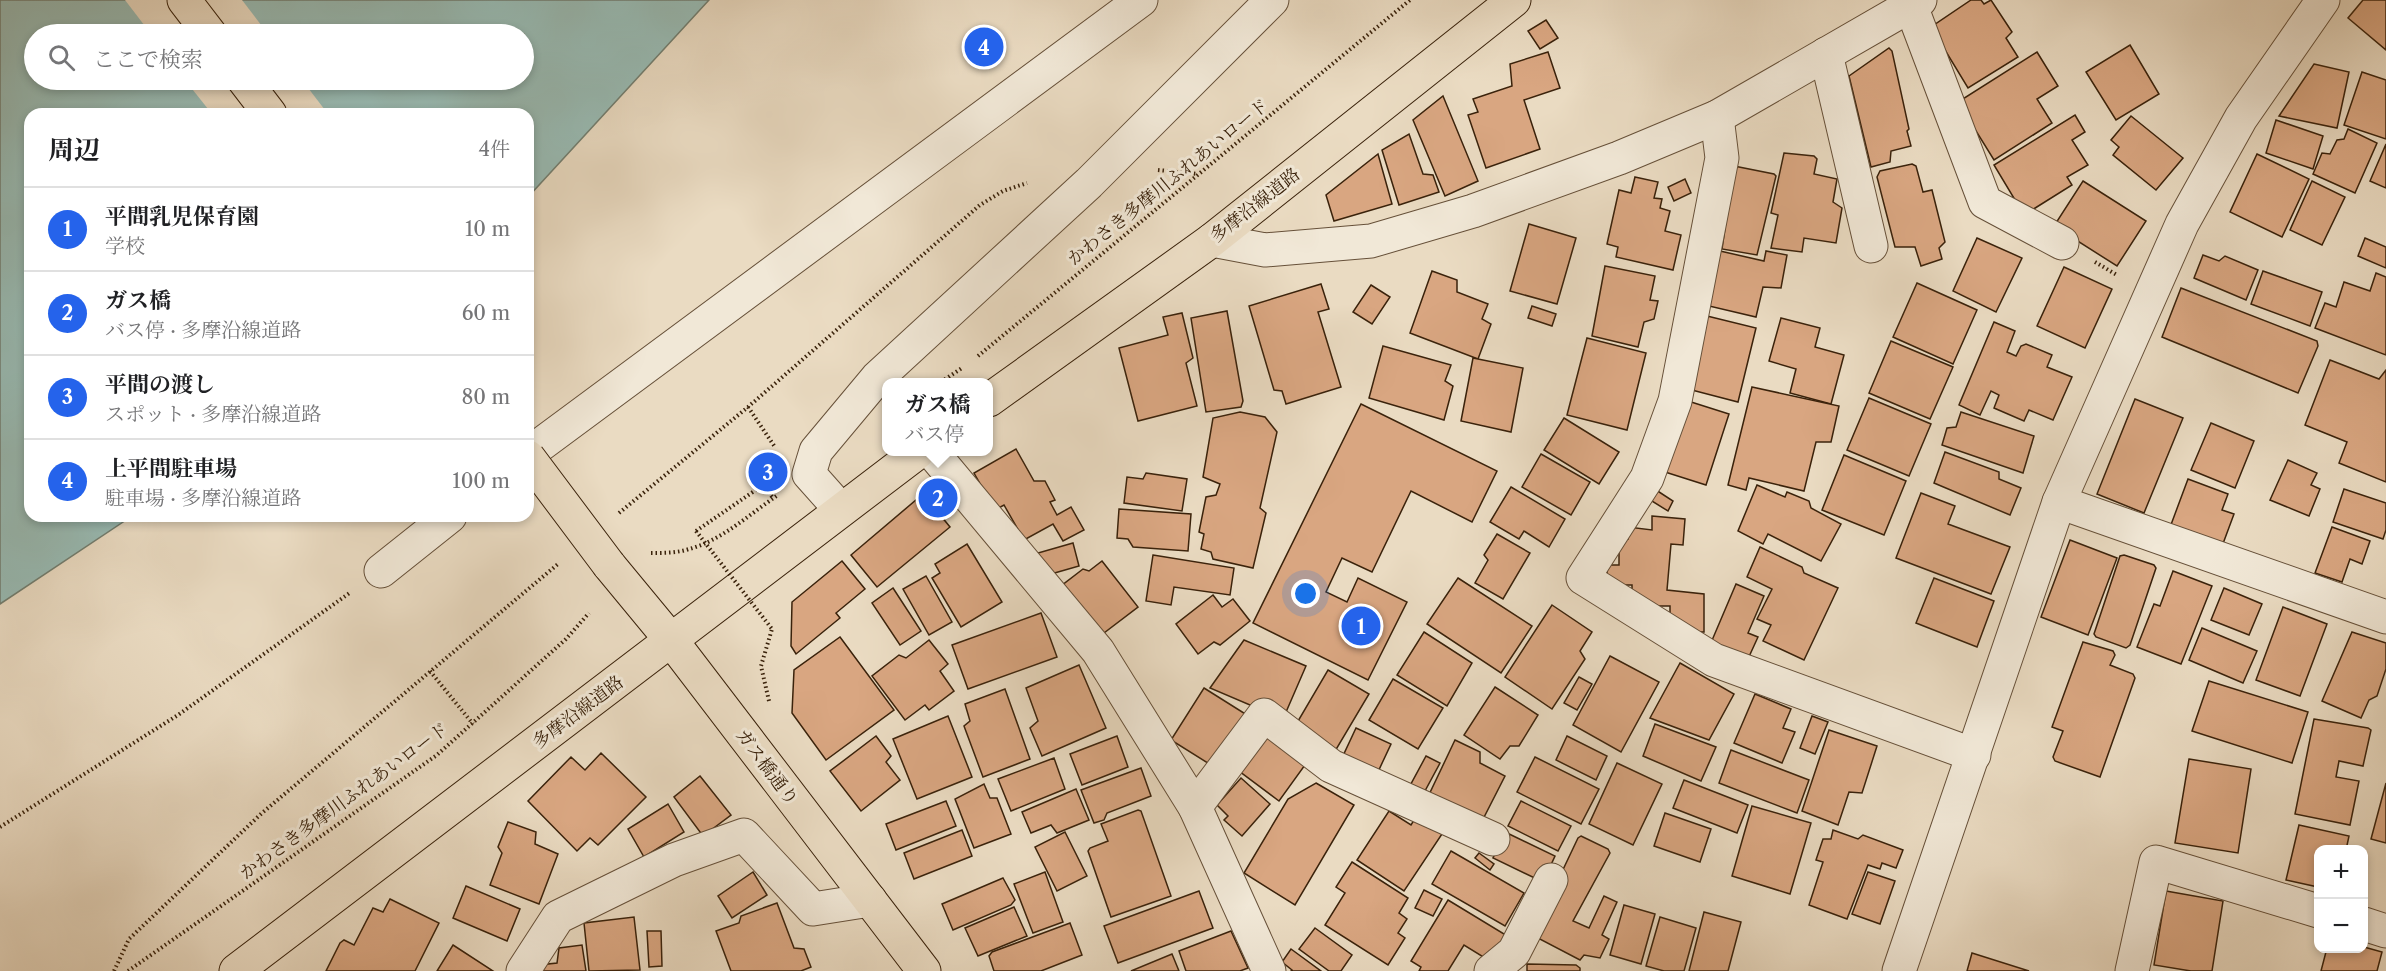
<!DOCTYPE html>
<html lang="ja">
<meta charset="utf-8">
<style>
body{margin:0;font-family:"Libre Caslon Text","Noto Serif JP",serif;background:#f2f2f2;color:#202124}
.controls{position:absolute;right:18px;bottom:18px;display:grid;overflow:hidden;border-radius:12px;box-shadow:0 3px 9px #0003}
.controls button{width:54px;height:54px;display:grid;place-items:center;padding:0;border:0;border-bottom:2px solid #e0e0e0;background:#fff;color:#202124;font:30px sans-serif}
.you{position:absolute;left:1306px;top:594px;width:21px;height:21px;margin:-15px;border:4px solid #fff;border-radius:50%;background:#1a73e8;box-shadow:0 0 0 9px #1a73e833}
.badge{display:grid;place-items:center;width:39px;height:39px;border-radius:50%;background:#2563eb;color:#fff;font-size:20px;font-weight:700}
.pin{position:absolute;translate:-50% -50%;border:3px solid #fff;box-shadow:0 2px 6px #0006}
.popup{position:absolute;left:882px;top:378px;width:111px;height:78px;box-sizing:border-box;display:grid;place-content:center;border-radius:12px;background:#fff;filter:drop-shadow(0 2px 4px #0005);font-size:20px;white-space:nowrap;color:#757577}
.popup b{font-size:22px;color:#202124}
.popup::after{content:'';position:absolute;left:50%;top:100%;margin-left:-12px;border:12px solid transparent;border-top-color:#fff}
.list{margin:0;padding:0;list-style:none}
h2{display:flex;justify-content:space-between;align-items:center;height:78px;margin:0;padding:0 24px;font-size:26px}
h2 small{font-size:20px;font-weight:400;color:#757577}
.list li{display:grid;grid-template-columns:39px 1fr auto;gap:18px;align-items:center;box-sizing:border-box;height:84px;padding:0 24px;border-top:2px solid #e0e0e0}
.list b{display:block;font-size:22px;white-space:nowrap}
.list p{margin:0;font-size:20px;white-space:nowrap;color:#757577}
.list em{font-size:20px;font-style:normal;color:#757577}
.icon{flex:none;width:33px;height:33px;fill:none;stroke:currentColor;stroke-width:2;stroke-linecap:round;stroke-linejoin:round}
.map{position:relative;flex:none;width:2386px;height:971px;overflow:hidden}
.search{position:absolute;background:#fff;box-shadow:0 3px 9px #0003;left:24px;top:24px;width:510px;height:66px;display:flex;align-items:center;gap:15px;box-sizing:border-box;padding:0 21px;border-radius:33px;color:#757577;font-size:22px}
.panel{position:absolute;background:#fff;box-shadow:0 3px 9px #0003;left:24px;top:108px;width:510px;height:414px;border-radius:18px}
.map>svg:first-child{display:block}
</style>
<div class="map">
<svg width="2386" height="971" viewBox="0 0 2386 971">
<rect width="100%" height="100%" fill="#eadbc2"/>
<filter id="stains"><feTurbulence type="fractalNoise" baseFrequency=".00333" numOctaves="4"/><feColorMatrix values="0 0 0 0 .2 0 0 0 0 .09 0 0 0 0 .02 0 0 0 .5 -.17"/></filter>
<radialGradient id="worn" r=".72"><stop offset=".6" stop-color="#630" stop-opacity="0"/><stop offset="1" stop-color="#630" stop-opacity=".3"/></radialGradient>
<path fill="#98bbb4" stroke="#727e70" stroke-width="1.5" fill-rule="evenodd" d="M0,0H709L528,197V114H30V516H132L0,604ZM34,34H524V80H34Z"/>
<g fill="#eadbc2">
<path d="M125,0H242L268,34H151Z"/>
<path d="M185,80H302L328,114H212Z"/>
</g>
<g fill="#d9a681" stroke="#3a220b" stroke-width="1.5">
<path d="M1971,0H1981L1984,4L1991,0L2012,32L2006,38L2018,57L1968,88L1931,27Z"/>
<path d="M2363,0H2386V50L2348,18Z"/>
<path d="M1546,20L1558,38L1540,49L1528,31Z"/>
<path d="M2130,45L2159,94L2116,120L2086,72Z"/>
<path d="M1889,48L1892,51L1909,129L1907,131L1911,146L1891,151L1890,162L1871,167L1849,76Z"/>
<path d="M1548,52L1560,88L1524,100L1540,149L1486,168L1468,115L1478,112L1473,99L1512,86L1510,64Z"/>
<path d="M2037,52L2058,86L2037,99L2052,123L1994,160L1958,102Z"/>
<path d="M2314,64L2349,72L2337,128L2279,116Z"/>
<path d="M2362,72L2386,80V139L2344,125Z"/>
<path d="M1443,96L1478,181L1445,196L1413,120Z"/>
<path d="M2075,115L2085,132L2072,140L2088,165L2067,177L2072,185L2024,215L1994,165Z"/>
<path d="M2131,116L2183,158L2156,190L2113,155L2119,147L2111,140Z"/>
<path d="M2276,120L2323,136L2313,169L2266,153Z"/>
<path d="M2348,129L2377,143L2355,193L2313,174L2322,153L2330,154L2337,140L2344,139Z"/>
<path d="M1409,134L1423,174L1433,175L1439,192L1399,205L1382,150Z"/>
<path d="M2386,144V188L2370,181Z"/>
<path d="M1784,153L1814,156L1817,159L1814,174L1837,179L1833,202L1842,208L1836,243L1804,238L1802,252L1771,248L1778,215L1771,213Z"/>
<path d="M1378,154L1392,204L1334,221L1326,195Z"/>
<path d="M2257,154L2309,179L2282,237L2230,212Z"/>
<path d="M1912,164L1916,166L1923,192L1932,190L1945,242L1939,248L1942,259L1921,266L1915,247H1895L1877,177L1880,171Z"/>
<path d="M1734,166L1774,174L1776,176L1757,255L1722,249Z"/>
<path d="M1635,177L1658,182L1654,198L1662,199L1660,208L1670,211L1665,231L1681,235L1673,270L1616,257L1618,247L1607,244L1619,190L1631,193Z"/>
<path d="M1685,179L1691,193L1674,201L1668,187Z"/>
<path d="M2083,181L2146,221L2117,266L2054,226Z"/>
<path d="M2312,181L2345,197L2322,245L2290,230Z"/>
<path d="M1529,224L1576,238L1557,304L1510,291Z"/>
<path d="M1977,238L2022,258L1996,312L1953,291Z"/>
<path d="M2365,238L2386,247V268L2358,256Z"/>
<path d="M1720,251L1764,261L1766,251L1787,255L1781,288L1763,287L1756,317L1709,306Z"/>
<path d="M2203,255L2219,261L2225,256L2258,270L2246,300L2194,278Z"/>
<path d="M1605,266L1655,276L1650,300L1658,301L1654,319L1644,322L1638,347L1592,336Z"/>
<path d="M2064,267L2112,289L2085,348L2037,326Z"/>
<path d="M1432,271L1457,280V292L1488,304L1482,319L1491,324L1478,359L1410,333Z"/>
<path d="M2263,271L2322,292L2310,326L2251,304Z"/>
<path d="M2376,273L2386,277V355L2315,328L2325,303L2336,307L2344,282L2370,291Z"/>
<path d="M1917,283L1977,310L1953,364L1893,337Z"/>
<path d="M1321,284L1329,309L1318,312L1341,387L1286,404L1282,391L1274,390L1249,306Z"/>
<path d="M1371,285L1390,297L1372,324L1353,312Z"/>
<path d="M2181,288L2317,341L2318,346L2298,393L2162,337Z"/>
<path d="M1532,306L1556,314L1552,326L1528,318Z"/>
<path d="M1227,311L1243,401L1241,407L1206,412L1191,318Z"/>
<path d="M1182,313L1193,358L1186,363L1197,406L1138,421L1119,348L1168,335L1163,317Z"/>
<path d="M1703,315L1756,328L1738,402L1684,388Z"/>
<path d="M1781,318L1820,328L1815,347L1844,355L1831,404L1790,393L1796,369L1769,361Z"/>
<path d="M1994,322L2015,331L2007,352L2016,356L2021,346L2026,344L2052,355L2047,367L2072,377L2053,420L2029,410L2024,421L1994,408L1999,395L1991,391L1980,415L1959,405Z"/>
<path d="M1587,338L1646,353L1627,430L1567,415Z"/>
<path d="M1891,341L1953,367L1930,419L1869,393Z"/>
<path d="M1383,346L1451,365L1445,381L1453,386L1444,420L1369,398Z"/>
<path d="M1473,358L1523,368L1511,432L1461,421Z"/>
<path d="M2330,360L2379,379L2386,370V482L2339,463L2347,442L2305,425Z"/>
<path d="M1752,387L1839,406L1831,442H1816L1804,491L1749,478L1746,490L1728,485Z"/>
<path d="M1869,398L1931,424L1909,476L1847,450Z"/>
<path d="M2135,399L2183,418L2144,513L2097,494Z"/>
<path d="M1688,401L1729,414L1706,485L1665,472Z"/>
<path d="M1361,404L1497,471L1472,522L1411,491L1372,572L1342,558L1326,592L1347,602L1358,578L1407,602L1368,680L1253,623Z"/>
<path d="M1240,412L1265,417L1277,432L1260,508L1266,513L1253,568L1213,559L1211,552L1201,549L1204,534L1199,532L1206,497L1216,495L1220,484L1203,477L1213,418Z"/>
<path d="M1961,412L2034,436L2023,473L1942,445L1947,428L1956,427Z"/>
<path d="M1564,418L1619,452L1599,484L1544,450Z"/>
<path d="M2211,423L2254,441L2235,488L2191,470Z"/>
<path d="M1016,449L1034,481H1045L1055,500L1050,502L1057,515L1071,507L1084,530L1063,541L1053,524L1024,540L1004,505L995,510L974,473Z"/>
<path d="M1945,452L1999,472V479L2021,488L2010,515L1934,483Z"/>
<path d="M1541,454L1590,482L1571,515L1522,487Z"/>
<path d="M1844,455L1906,481L1884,535L1822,510Z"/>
<path d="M2288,460L2317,473L2311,485L2320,489L2309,516L2270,500Z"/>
<path d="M1146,473L1187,479L1182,511L1124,503L1127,477L1143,479Z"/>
<path d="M2188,479L2228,494L2222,510L2234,514L2221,549L2169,530Z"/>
<path d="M1757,485L1785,497L1787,492L1809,501L1811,508L1841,524L1821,561L1768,534L1763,544L1738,531Z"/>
<path d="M1511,487L1565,519L1549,547L1524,531L1519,539L1490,522Z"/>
<path d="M1653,488L1673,501L1668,511L1647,498Z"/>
<path d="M2344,489L2386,503V530L2383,539L2333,522Z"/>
<path d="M1921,493L1955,506L1948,524L2010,547L1991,594L1896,558Z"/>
<path d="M923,494L950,527L877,587L851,555Z"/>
<path d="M1119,509L1191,514L1188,551L1133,547L1128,539L1117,538Z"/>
<path d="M1652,516L1685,519L1683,545L1671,544L1667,590L1704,594V632H1670V606H1632V585H1607V565H1619V539H1628V527L1652,530Z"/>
<path d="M2332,527L2370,541L2362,564L2350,559L2342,582L2315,573Z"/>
<path d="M1497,534L1530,553L1503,599L1475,583L1488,560L1484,555Z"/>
<path d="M2070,540L2117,558L2088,635L2041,617Z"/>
<path d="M1073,543L1079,566L1044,576L1038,553Z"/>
<path d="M967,544L1002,602L961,627L932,578L940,573L935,564Z"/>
<path d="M1760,547L1802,567L1804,573L1838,588L1804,660L1763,641L1771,625L1757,619L1772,589L1747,577Z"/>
<path d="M1153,555L1234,568L1230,595L1174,587L1171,605L1146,601Z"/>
<path d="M2124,555L2154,565L2156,568L2130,645L2126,648L2096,637L2094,634L2120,556Z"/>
<path d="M842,561L865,589L836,613L840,618L796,654L791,646L792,602Z"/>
<path d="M1102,561L1138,607L1100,636L1061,586L1083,569L1089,571Z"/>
<path d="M2173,571L2212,586L2181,664L2137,647L2154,604L2160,606Z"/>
<path d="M926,576L952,622L929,635L903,589Z"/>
<path d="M1458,578L1532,626L1501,673L1427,624Z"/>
<path d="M1934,578L1994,601L1977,647L1916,623Z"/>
<path d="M1736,584L1764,596L1748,633L1758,637L1747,661L1710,645Z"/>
<path d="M893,588L921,631L900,645L872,603Z"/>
<path d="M2224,588L2262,604L2249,635L2211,620Z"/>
<path d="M1213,595L1222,607L1233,599L1250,621L1220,645L1214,642L1198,654L1176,624Z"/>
<path d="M1552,605L1592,632L1580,651L1585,659L1552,709L1505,677Z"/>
<path d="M2283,607L2327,624L2300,696L2256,680Z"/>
<path d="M1041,613L1057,657L968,689L952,645Z"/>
<path d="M2202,628L2257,651L2243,683L2189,660Z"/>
<path d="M1424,632L1472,663L1447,706L1397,675Z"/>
<path d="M2352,632L2386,643V669L2377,696L2369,700L2361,718L2322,701Z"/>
<path d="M840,637L894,710L826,760L792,713L794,670Z"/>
<path d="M929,640L948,664L940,671L954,691L929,710L925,705L905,720L872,676L899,655L906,658Z"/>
<path d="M1244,640L1306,666L1283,719L1210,688Z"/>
<path d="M2083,642L2113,651L2115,655L2110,665L2133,674L2135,678L2100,777L2055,761L2053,757L2063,731L2052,727Z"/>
<path d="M1610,656L1659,682L1621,752L1573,725Z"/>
<path d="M1680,663L1734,694L1709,740L1650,718Z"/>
<path d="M1079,665L1106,728L1042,756L1030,728L1038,721L1026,688Z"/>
<path d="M1328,670L1369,694L1331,758L1291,733Z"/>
<path d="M1579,677L1592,684L1577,710L1564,703Z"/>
<path d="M1393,679L1443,708L1418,749L1369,720Z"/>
<path d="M2209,681L2308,712L2292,763L2192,731Z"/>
<path d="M1495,687L1538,715L1519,746H1510L1500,759L1464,735Z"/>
<path d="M1204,688L1247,715L1211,765L1171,740Z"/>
<path d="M1005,689L1030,759L983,777L964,726L970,721L965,704Z"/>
<path d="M1755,694L1791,709L1783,728L1795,732L1782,763L1734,743Z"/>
<path d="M948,716L972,777L917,799L893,739Z"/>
<path d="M1812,716L1828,722L1815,754L1800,748Z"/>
<path d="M2314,719L2368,728L2371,730L2363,766L2339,761L2336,777L2359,781L2350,825L2295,814Z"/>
<path d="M1655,724L1716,747L1701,781L1643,756Z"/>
<path d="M1356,728L1391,744L1377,774L1342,758Z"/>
<path d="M1829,730L1877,746L1862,793L1849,792L1838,825L1802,811Z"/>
<path d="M1261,733L1305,765L1279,801L1235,768Z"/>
<path d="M876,736L891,756L886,762L900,780L861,811L830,771Z"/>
<path d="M1117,736L1128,767L1082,785L1070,754Z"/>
<path d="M1567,736L1607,756L1596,780L1556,760Z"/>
<path d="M1455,740L1480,752V763L1505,776L1478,829L1426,801Z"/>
<path d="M1731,750L1809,780L1797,813L1719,783Z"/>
<path d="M601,753L646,797L598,845L590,838L577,851L528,801L571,757L585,770Z"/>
<path d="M1426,756L1440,763L1419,802L1405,795Z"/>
<path d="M1535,757L1599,789L1581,824L1517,792Z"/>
<path d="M1054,758L1065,789L1011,811L998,779Z"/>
<path d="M2189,759L2251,769L2238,853L2175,843Z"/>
<path d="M1617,763L1662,784L1633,845L1589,824Z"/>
<path d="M1141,768L1151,796L1107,813L1104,820L1094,823L1081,790Z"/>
<path d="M700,776L731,815L703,836L674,797Z"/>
<path d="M1241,778L1270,804L1242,836L1224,820L1228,816L1217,805Z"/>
<path d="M1684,780L1748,805L1737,833L1673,808Z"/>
<path d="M1316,783L1354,805L1295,905L1244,873L1288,799Z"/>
<path d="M2386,783V843L2371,839Z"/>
<path d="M984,784L990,798H997L1011,834L974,848L955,799Z"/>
<path d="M1076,789L1089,820L1057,833L1051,825L1031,833L1022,812Z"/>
<path d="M946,801L956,826L896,850L886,824Z"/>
<path d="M1521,801L1571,826L1558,851L1508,826Z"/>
<path d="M668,804L684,832L644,857L628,829Z"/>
<path d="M1752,806L1811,823L1790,894L1732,876Z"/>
<path d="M1138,810L1141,811L1171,896L1111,917L1088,851L1090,848L1108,841L1101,824Z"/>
<path d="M1389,811L1411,825L1416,817L1442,834L1404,891L1357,860Z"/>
<path d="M1665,813L1711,829L1700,862L1654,846Z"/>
<path d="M508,822L536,832L535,844L558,854L539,904L490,885L502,853L498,847Z"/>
<path d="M2299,825L2349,836L2346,850H2318V887L2286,880Z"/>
<path d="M962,830L972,856L914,879L904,853Z"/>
<path d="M1833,830L1858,839L1863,835L1903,850L1896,868L1882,863L1880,869L1868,865L1847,919L1809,905L1823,862L1816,860L1823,839H1831Z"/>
<path d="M1065,832L1087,876L1057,891L1035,847Z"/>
<path d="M1505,832L1555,856L1543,882L1493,858Z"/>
<path d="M1581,836L1608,849L1610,853L1573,921L1589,928L1604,896L1617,902L1602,935L1609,939L1600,958L1584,955L1580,960L1532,935L1578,838Z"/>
<path d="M1451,851L1524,893L1505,926L1432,884Z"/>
<path d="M1479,853L1494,864L1490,870L1475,858Z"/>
<path d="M1352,862L1408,898L1399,913L1407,919L1398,933L1405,938L1388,965L1325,925L1345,893L1336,887Z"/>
<path d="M753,872L767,895L732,918L718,896Z"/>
<path d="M1045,872L1063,922L1033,933L1014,884Z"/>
<path d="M1868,872L1895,881L1880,924L1852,914Z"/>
<path d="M1003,878L1015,900L1011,905L953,930L942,904Z"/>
<path d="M466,886L520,909L507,941L453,918Z"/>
<path d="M1424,890L1442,899L1433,916L1415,908Z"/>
<path d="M1199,891L1213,928L1118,963L1104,926Z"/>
<path d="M2166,891L2223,901L2212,971H2191L2154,965Z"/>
<path d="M390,899L439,923L415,971H326L340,943L344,940L354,945L373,908L383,912Z"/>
<path d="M1448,900L1509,937L1493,963L1464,945L1448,971H1419L1421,967L1411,961Z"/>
<path d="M777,903L794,948L804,949L811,967L801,971H731L716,931L739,923L741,916Z"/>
<path d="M1624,905L1655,914L1641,964L1610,955Z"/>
<path d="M1014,907L1027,936L978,956L965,928Z"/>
<path d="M1704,912L1741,922L1728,971H1689Z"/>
<path d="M634,917L640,970L589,971L584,923Z"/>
<path d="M1660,917L1696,928L1684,971H1664L1646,966Z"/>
<path d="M1070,923L1082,955L1041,971H994L989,956L992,952Z"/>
<path d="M1315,928L1352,955L1341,971H1329L1299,949Z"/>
<path d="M647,931H661L662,966L649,967Z"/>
<path d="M1231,931L1248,968L1240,971H1186L1179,951Z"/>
<path d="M453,945L493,971H437Z"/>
<path d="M582,945L586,971H540L539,965L557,963L559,948Z"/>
<path d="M2364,947L2382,952L2377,971H2321L2327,948H2364Z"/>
<path d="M1291,949L1321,971H1291L1292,970L1282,962Z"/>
<path d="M1972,953L2029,971H1967Z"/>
<path d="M1172,954L1179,971H1131Z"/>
<path d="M1527,964L1576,965L1580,968V971H1527Z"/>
</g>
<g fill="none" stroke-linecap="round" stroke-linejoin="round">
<defs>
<g id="minor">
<path d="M1911,6L1985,202L2062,243"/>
<path d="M1826,54L1871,246"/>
<path d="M1717,117L1722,158L1675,401L1647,478L1583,578L1714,660L1974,755"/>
<path d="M1212,240L1265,250L1371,241L1473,211L1619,158L1717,117L1920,0"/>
<path d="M932,452L1098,651L1195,807L1269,971"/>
<path d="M528,454L1141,0"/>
<path d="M2059,502L2386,617"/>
<path d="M841,510L809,474L816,451L877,378L1089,183L1272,0"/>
<path d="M381,571L450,516"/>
<path d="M1195,807L1264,715L1331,766L1493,839"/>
<path d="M2364,924L2386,931"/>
<path d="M523,971L558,917L674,860L744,835L813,909L870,900"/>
<path d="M1491,971L1514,952L1551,880"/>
<path d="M1899,971L2059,502L2182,224L2241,118L2323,0"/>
<path d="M2132,971L2156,862L2318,911"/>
</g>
<g id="major">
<path d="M184,0L210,34"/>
<path d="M244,80L270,114"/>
<path d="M989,400L1212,240L1514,0"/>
<path d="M609,565L671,640L924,971"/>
<path d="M236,971L918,452"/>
</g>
</defs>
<use href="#minor" stroke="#665039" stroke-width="35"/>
<use href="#major" stroke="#3a220b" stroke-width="35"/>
<g stroke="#3a220b" stroke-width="4" stroke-dasharray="1.5 3" stroke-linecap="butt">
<path d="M1158,170L1198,174"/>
<path d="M2095,262L2117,275"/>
<path d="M978,356L1410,0"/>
<path d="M941,382L962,368"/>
<path d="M748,407L775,447"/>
<path d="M619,513L748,407L980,205L1003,191L1027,183"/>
<path d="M696,531L763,485L773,498"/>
<path d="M651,553C664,553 677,553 689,549C721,541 751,513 778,495"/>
<path d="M430,671L473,724"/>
<path d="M769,701L761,666L772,629"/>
<path d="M0,827L178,715L351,592"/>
<path d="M114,971L129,939L262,813L558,564"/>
<path d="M128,971L437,755L566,639L589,613"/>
</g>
<use href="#minor" stroke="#f1e8d7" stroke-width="33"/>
<use href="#major" stroke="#eadbc2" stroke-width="33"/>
<defs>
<path id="major-bridge" d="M528,457L609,565"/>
</defs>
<use href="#major-bridge" stroke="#3a220b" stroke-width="35" stroke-linecap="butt"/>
<path stroke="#3a220b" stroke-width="4" stroke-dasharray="1.5 3" stroke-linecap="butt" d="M696,531L772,629"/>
<use href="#major-bridge" stroke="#eadbc2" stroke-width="33"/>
</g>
<g text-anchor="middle" stroke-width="6" stroke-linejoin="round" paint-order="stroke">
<g font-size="18" fill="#3a220b" stroke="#f1e8d7">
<text transform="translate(1168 182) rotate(-39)" y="6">かわさき多摩川ふれあいロード</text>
<text transform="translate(1255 205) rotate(-38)" y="6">多摩沿線道路</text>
<text transform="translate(578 712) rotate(-37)" y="6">多摩沿線道路</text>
<text transform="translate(767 767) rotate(53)" y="6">ガス橋通り</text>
<text transform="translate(344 801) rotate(-36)" y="6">かわさき多摩川ふれあいロード</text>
</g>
</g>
<rect width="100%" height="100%" filter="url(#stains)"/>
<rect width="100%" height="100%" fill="url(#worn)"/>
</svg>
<div class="controls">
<button>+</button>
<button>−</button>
</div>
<div class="you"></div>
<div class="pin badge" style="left:1361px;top:626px">1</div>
<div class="pin badge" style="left:938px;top:498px">2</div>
<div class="popup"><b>ガス橋</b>バス停</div>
<div class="pin badge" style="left:768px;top:472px">3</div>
<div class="pin badge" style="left:984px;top:47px">4</div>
<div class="search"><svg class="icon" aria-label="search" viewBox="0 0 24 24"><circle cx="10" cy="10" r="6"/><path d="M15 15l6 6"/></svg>ここで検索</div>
<section class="panel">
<h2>周辺<small>4件</small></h2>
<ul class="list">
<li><span class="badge">1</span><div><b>平間乳児保育園</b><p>学校</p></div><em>10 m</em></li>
<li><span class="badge">2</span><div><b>ガス橋</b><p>バス停 · 多摩沿線道路</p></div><em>60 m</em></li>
<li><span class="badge">3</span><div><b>平間の渡し</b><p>スポット · 多摩沿線道路</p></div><em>80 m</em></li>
<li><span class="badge">4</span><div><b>上平間駐車場</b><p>駐車場 · 多摩沿線道路</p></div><em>100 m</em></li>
</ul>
</section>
</div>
